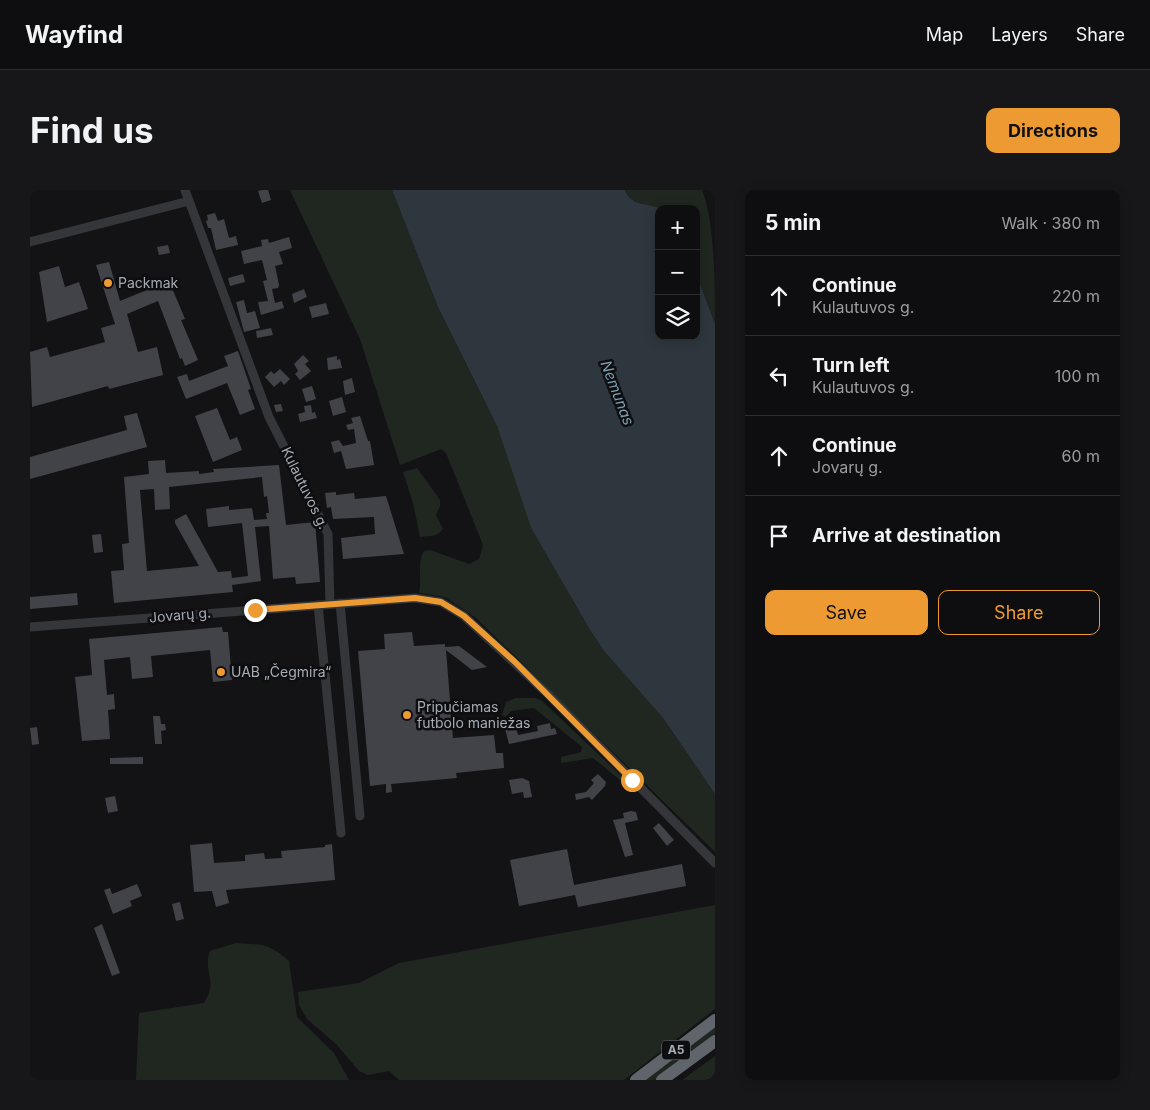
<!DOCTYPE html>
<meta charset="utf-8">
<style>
body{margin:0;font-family:Inter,sans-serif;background:#171719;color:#f1f3f6}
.controls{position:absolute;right:15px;top:15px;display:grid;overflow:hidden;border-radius:10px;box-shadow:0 2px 12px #0003}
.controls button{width:45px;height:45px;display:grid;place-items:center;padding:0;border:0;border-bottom:1px solid #2e2e30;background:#0e0e10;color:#f1f3f6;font:25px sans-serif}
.stop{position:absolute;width:15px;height:15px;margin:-11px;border:4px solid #ee9a32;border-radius:50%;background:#fff}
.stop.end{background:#ee9a32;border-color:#fff;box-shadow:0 1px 5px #0008}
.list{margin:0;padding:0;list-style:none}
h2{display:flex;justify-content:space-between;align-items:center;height:65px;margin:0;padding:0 20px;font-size:21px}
h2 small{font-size:16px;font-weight:400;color:#9b9c9f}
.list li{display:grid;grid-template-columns:32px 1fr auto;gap:15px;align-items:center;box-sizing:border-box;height:80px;padding:0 20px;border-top:1px solid #2e2e30}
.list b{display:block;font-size:19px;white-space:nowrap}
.list p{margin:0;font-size:16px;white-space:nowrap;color:#9b9c9f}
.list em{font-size:16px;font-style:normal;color:#9b9c9f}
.actions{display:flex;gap:10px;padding:15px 20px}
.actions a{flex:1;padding:11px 0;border:1px solid #ee9a32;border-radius:10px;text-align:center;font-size:18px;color:#ee9a32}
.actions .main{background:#ee9a32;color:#111}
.icon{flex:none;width:28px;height:28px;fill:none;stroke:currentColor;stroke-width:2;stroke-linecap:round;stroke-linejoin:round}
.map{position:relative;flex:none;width:685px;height:890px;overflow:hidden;border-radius:10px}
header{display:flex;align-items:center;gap:30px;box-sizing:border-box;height:70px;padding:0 25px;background:#0e0e10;border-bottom:1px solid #2e2e30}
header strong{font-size:24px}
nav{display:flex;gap:28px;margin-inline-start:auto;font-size:18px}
.intro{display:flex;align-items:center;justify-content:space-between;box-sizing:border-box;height:120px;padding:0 30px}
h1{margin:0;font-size:35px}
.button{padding:12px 22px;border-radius:10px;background:#ee9a32;color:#111;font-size:18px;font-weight:700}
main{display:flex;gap:30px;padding:0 30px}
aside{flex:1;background:#0e0e10;border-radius:10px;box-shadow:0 2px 12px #0003}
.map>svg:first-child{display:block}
</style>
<header>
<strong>Wayfind</strong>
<nav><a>Map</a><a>Layers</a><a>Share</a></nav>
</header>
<div class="intro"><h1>Find us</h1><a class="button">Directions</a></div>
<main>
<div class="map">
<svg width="685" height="890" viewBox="0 0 685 890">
<rect width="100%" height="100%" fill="#131315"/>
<g fill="#1f2720">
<path d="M260,0H362L408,117L467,236L501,338L560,440L574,461L633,528L685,604V662L446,428L415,407L389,403C392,391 387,371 394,361L400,360L439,374L449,369L453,355L416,263L411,259L370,275L330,149Z"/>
<path d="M595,0H672C685,31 685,97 685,134L666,83V19C646,19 604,22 595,0Z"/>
<path d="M387,278L410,310V316L406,325L413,339C407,348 399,345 390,347L383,313L373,282Z"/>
<path d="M486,508H506L512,511L598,592L595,594L563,568L531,573V567L551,562L552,557L504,518L481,521L476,527L472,525L476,512Z"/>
<path d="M685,715V819L594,890H369L359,881L338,885L329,881L307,855L277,829L269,815L268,802L329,793L369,773Z"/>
<path d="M206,753C233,755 236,752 259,771L267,827L304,863L319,890H106L109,823L174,813C189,789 172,782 180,761Z"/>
<path d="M685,835V844L625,890H615Z"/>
<path d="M685,866V890H652Z"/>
</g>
<path fill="#2d373d" d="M362,0H595C602,17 618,13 632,19H629V146H666V83L685,134V604L633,528L574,461L560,440L501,338L467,236L408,117Z"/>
<g fill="#424348" fill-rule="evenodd">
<path d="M232,0H238L241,10L232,13L228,1Z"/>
<path d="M185,23L188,31L194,29L199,48L206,46L208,55L186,60L181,38H178L176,31L178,30L177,25Z"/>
<path d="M259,47L262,58L249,62L253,74L245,76L249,95L248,98L242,99L245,113L252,111L254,118L231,125L228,112L238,111L233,91L237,90L232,70L214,74L211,61L232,56L231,50L238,49L239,53Z"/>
<path d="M138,55L140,63L129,65L127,57Z"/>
<path d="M79,72L90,111L139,91L155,129L151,130L168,170L155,176L152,168L150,169L128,111L97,124L108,162L127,157L133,185L79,199L78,196L2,217L0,162L17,157L20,167L75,152L71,138L85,134L66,75Z"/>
<path d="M29,76L35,97L49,92L58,119L17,132L9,82Z"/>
<path d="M213,84L215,92L200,96L198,88Z"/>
<path d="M274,99L277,107L264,113L262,104Z"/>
<path d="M214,110L217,123L225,121L230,138L214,142L206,112Z"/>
<path d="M296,113L299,124L282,128L279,117Z"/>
<path d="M241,138L243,145L227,148L226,141Z"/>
<path d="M208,161L221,199L218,200L225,219L210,225L197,193L156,209L147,187L157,184L159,191L198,176L194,166Z"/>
<path d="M273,165L279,171L275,174L281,181L270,190L265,184L268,181L264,174Z"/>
<path d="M307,166V170L310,169L312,178L298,180L297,168Z"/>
<path d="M250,179L260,189L254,195L251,191L244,197L235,187L241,181L244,184Z"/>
<path d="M322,188L325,202L315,205L313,191Z"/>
<path d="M282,196L286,209L276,212L272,199Z"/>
<path d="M312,207L316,222L303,226L299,211Z"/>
<path d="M251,214L253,221L246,222L244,215Z"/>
<path d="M281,215L282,223L285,222L287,228L270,232L268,224L275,222L274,216Z"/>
<path d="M187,218L200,250L207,247L212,260L183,272L165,226Z"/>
<path d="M107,223L117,257L0,289V267L97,240L94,226Z"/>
<path d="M330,226L338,251H340L344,275L316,279L311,261L304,263L301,252L309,250L313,256L326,253L324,239L318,240L316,235L323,233L321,228Z"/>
<path d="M135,270L136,283L169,281V284L184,282L183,279L249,275L256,335L285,332L290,392L266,394L265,387L243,389L239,336L225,337L231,391L202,395L203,402L84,413L81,381L94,380L92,354L99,353L94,287L119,284L118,271ZM232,287L234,307L237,306L239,323H236L237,329L224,330L222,318L199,320V316L176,319L178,337L212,333L218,386L202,388L201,381L188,382L156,324L145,330V333L169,376L117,381L110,300L124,299L125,320L140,319L139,297Z"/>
<path d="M306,302V305L324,303L325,309L356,306L374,364L313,369L311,348L345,344L344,327L303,329L301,317L297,318L295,303Z"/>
<path d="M71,344L73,362L64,363L62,345Z"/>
<path d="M47,403L48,415L0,419V407Z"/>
<path d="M192,437L193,442H198L202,490L183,492L180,460L121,466L123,487L102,489L100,467L74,470L77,505L84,504L85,519L78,520L80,549L52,551L45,487L62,485L59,449Z"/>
<path d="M382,442L384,456L415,454V457L429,456L457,477L442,480L416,460L423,548L464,545L466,563H473L474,578L426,583L427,588L361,594L362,602L356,603V594L340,596L328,461L355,459L354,444Z"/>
<path d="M123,526H130L131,534H135L136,540L131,541L132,554H125Z"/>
<path d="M520,533L521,539L525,538L527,544L479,554L475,539L486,537L488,545L508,541L507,536Z"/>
<path d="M7,537L9,554L2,555L0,538Z"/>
<path d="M113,567V574H80V568Z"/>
<path d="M568,584L576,592L575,596L562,610L559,607L546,610L545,604L556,602L564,593L561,590Z"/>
<path d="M492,588L499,591L502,607L494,608L493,602L482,604L479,590Z"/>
<path d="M85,606L88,621L78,623L75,608Z"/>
<path d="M601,621L606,622L608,630L595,633L603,665L595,667L583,630L594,628L593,623Z"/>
<path d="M629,633L644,650L637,656L623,638Z"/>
<path d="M182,653L184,673L215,671V665L234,663L235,669L252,668L251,661L295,657V655L302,654L305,690L196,700L199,713L186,717L182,701L164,702L160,655Z"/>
<path d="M537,659L544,695L652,674L656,696L548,717L545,705L489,716L480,670Z"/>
<path d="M107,694L112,706L100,711L102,716L83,724L74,700L80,698L82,704Z"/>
<path d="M150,712L154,729L146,731L142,714Z"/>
<path d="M72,734L90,783L82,786L64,738Z"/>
</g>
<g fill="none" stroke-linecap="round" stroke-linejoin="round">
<g stroke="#34363a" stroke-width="9">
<path d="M155,0L239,227L298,344L300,414"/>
<path d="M0,52L159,11"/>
<path d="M310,413L330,626"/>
<path d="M288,415L311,643"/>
<path d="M0,437L385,408L411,412L434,426L519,505L685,673"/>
</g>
<g stroke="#60646b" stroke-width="12">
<path d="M606,890L685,830"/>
<path d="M632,890L685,851"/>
</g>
</g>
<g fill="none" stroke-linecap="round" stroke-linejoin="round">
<path stroke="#ee9a32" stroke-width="6" d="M225,420L385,408L411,412L434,426L485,472L602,590"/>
</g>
<g fill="#ee9a32" stroke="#0e0e10" stroke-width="2">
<circle cx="78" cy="93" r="5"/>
<circle cx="191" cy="482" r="5"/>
<circle cx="377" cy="525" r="5"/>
</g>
<g text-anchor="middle" stroke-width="5" stroke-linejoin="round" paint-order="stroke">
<rect fill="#0e0e10" stroke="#787d84" stroke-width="1" x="632" y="850.5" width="28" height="19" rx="4"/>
<g font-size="12" font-weight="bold" fill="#a5acb5">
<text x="646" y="864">A5</text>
</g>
<g font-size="14" fill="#a5acb5" stroke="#0e0e10" text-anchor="start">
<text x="88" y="98">Packmak</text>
<text x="201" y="487">UAB „Čegmira“</text>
<text x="387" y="522">Pripučiamas<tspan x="387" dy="16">futbolo maniežas</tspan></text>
</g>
<g font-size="14" fill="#a5acb5" stroke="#0e0e10">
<text transform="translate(275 298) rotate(64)" y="5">Kulautuvos g.</text>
<text transform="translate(150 425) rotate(-5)" y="5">Jovarų g.</text>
</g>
<g font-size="15" font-style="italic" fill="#7c9db0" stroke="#0e0e10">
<text transform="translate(587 203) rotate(69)" y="5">Nemunas</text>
</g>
</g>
</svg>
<div class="controls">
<button>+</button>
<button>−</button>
<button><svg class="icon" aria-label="layers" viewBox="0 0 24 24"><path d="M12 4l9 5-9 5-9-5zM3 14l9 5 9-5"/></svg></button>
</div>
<div class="stop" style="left:602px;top:590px"></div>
<div class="stop end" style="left:225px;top:420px"></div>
</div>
<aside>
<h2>5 min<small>Walk · 380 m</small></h2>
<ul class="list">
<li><svg class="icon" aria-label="ahead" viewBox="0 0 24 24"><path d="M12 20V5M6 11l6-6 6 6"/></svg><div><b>Continue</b><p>Kulautuvos g.</p></div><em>220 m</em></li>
<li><svg class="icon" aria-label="left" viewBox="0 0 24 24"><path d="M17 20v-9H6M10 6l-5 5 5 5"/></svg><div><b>Turn left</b><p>Kulautuvos g.</p></div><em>100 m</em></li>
<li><svg class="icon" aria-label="ahead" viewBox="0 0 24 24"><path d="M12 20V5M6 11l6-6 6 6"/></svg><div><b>Continue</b><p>Jovarų g.</p></div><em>60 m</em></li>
<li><svg class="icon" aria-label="arrive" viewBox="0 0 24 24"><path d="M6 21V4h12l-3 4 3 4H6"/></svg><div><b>Arrive at destination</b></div></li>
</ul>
<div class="actions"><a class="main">Save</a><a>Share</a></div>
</aside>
</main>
